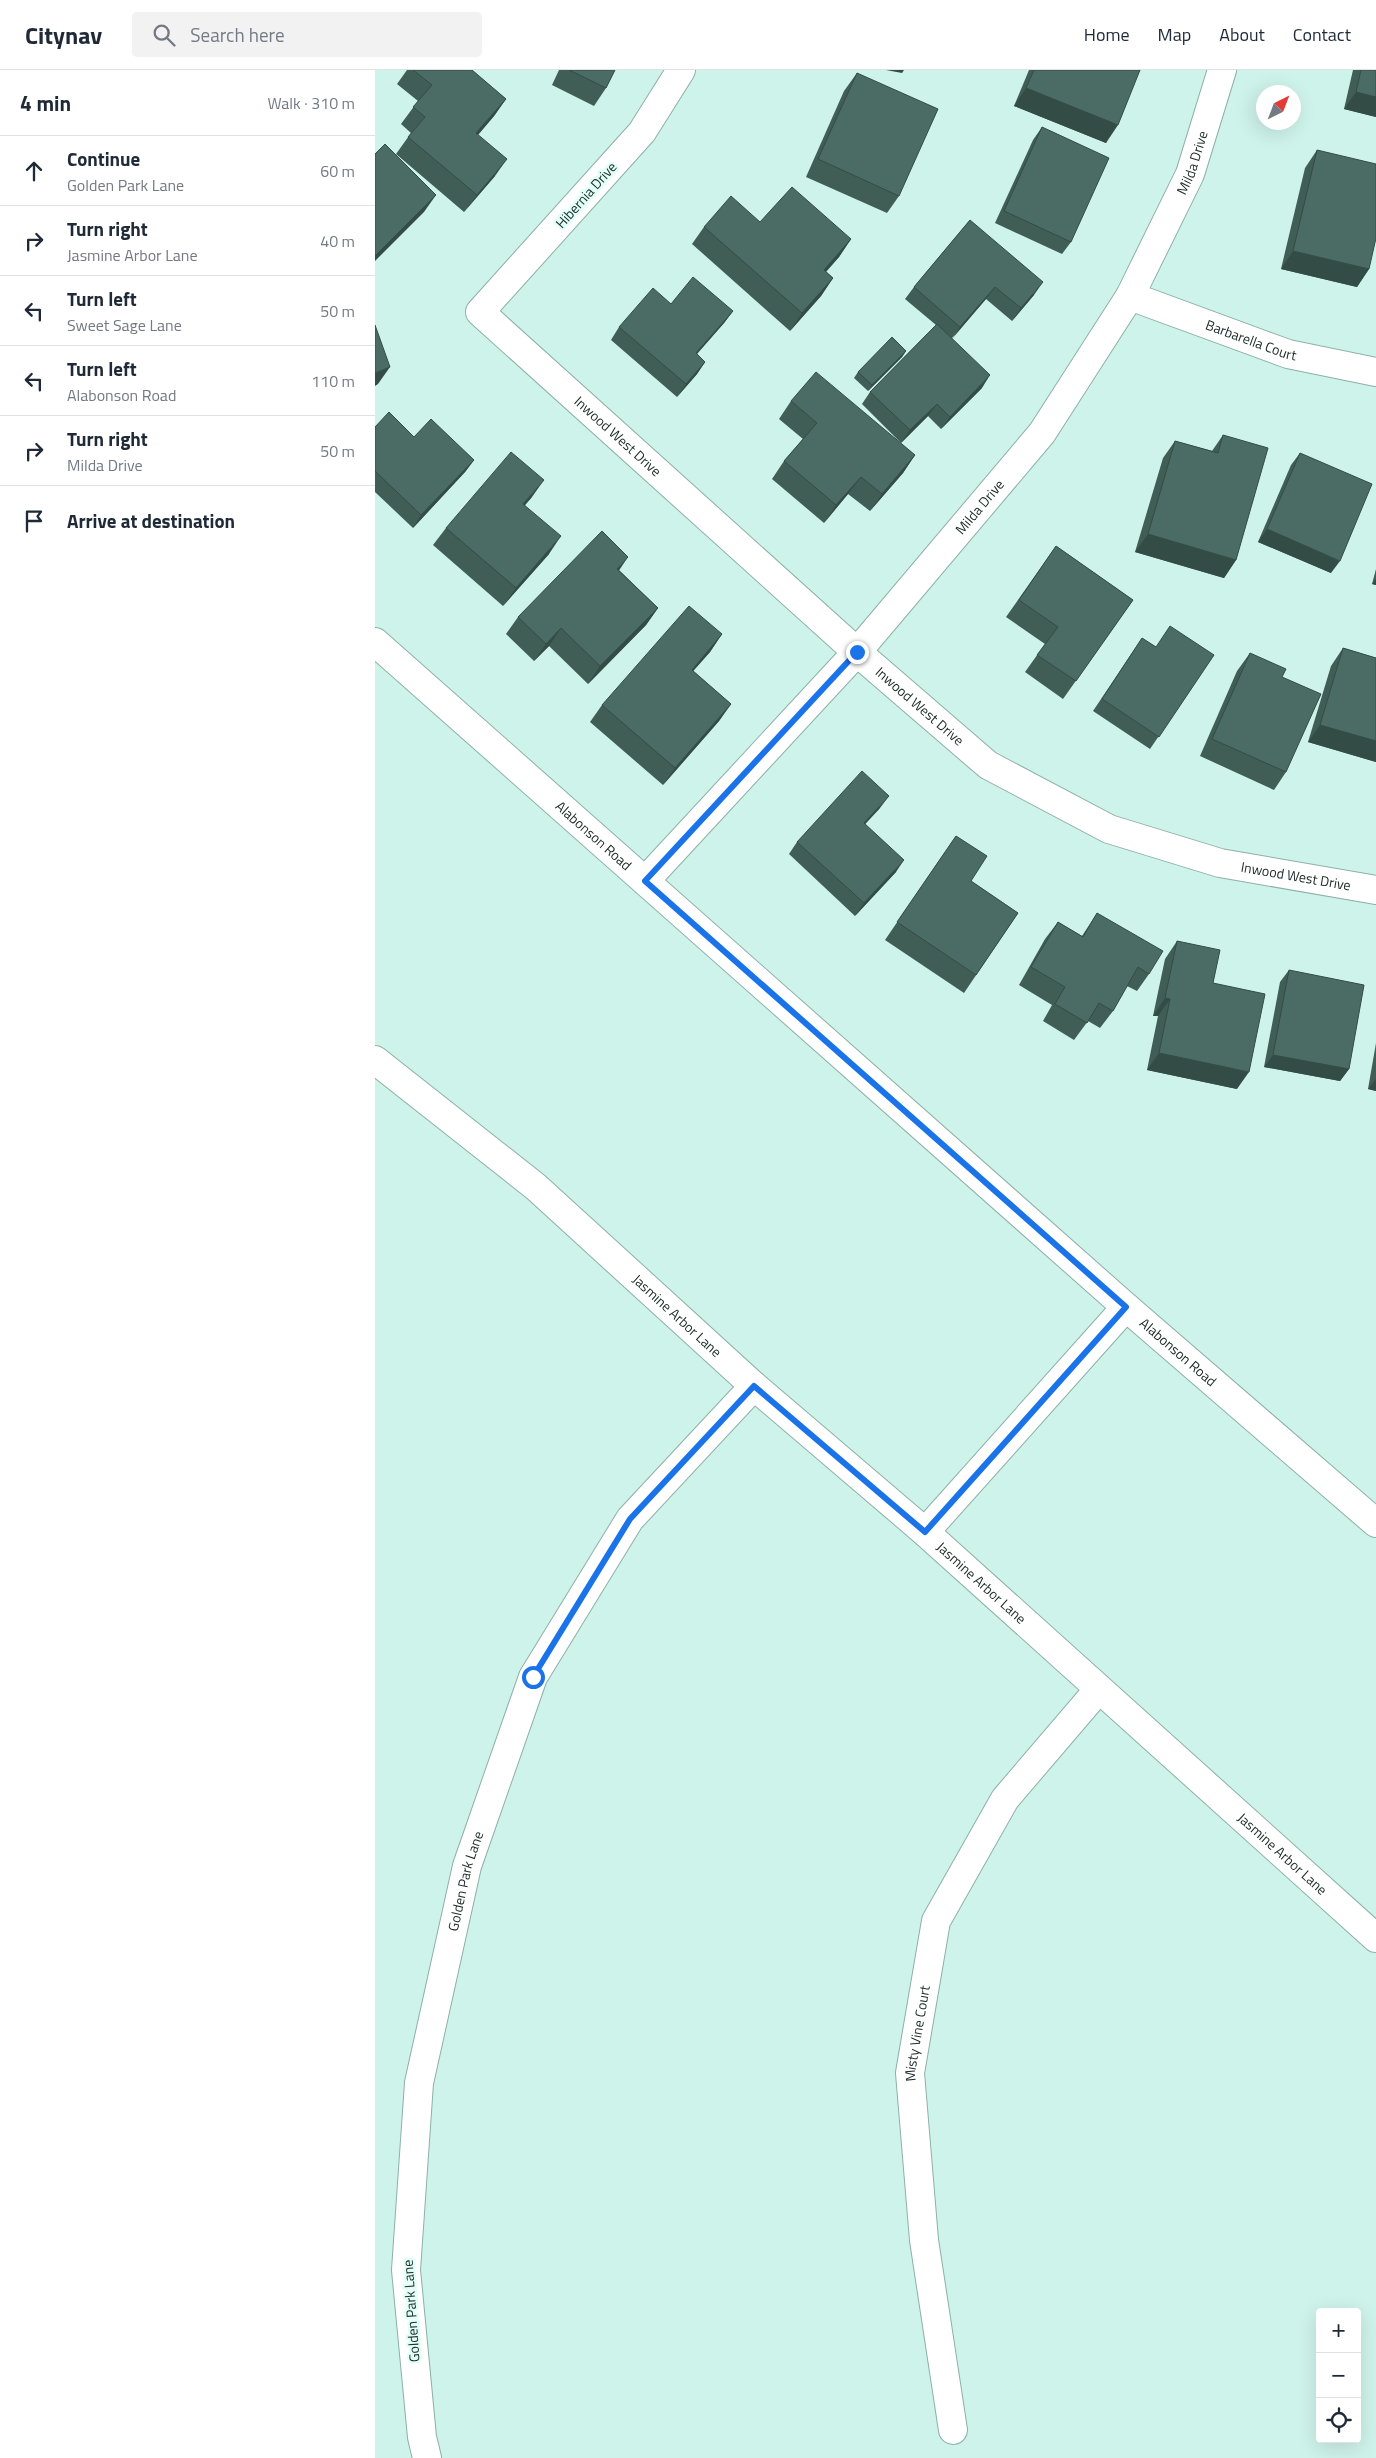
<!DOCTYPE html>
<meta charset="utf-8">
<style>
body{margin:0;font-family:"Titillium Web",sans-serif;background:#f2f2f3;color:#1f2937}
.controls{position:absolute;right:15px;bottom:15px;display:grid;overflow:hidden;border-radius:5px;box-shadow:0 5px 20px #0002}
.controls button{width:45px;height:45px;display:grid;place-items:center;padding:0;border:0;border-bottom:1px solid #e0e1e3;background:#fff;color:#1f2937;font:25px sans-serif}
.compass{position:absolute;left:881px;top:15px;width:45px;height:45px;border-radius:50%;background:#fff;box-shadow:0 5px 20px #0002;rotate:42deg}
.stop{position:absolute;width:15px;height:15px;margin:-11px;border:4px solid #1a73e8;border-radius:50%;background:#fff}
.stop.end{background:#1a73e8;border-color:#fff;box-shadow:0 1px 5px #0008}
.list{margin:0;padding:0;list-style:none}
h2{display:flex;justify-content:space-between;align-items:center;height:65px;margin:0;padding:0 20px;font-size:21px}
h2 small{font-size:16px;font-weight:400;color:#747a83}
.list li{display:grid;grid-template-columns:32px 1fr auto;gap:15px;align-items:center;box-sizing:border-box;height:70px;padding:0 20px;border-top:1px solid #e0e1e3}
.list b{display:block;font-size:19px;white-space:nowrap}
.list p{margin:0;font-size:16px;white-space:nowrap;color:#747a83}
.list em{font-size:16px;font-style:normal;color:#747a83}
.icon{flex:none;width:28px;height:28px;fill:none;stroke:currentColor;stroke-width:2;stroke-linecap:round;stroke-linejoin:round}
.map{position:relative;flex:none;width:1001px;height:2388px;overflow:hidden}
header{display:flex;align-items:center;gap:30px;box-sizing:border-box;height:70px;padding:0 25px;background:#fff;border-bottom:1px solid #e0e1e3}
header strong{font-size:24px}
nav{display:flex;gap:28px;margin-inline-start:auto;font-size:18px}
.search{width:350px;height:45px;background:#f2f2f3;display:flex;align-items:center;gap:12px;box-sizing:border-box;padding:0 18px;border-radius:5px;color:#747a83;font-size:19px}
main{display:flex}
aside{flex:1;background:#fff}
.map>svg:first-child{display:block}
</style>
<header>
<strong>Citynav</strong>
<div class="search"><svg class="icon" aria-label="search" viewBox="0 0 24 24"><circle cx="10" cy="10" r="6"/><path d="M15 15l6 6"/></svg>Search here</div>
<nav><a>Home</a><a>Map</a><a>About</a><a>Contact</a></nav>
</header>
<main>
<aside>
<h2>4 min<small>Walk · 310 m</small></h2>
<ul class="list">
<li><svg class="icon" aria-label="ahead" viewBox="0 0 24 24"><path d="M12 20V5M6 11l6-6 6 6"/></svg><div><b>Continue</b><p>Golden Park Lane</p></div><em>60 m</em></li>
<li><svg class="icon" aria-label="right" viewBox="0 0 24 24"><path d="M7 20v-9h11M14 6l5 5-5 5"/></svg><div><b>Turn right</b><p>Jasmine Arbor Lane</p></div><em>40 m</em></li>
<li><svg class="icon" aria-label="left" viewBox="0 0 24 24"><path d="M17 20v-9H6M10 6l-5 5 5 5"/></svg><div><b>Turn left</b><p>Sweet Sage Lane</p></div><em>50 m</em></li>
<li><svg class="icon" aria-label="left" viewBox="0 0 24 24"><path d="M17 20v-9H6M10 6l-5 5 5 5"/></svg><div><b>Turn left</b><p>Alabonson Road</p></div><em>110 m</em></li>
<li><svg class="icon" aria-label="right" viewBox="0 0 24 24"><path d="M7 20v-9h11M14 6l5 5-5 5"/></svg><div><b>Turn right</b><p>Milda Drive</p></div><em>50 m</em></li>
<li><svg class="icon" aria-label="arrive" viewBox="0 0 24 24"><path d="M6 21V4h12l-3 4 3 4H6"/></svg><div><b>Arrive at destination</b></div></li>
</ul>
</aside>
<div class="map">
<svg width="1001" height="2388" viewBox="0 0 1001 2388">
<rect width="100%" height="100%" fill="#cef3ea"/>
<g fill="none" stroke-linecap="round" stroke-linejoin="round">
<defs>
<g id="minor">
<path id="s1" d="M306,0L267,62L105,242L482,582L613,695L734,759L845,793L1001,820"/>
<path id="s2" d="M755,226L913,284L1001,302"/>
<path id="s3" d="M270,811L482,582L667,363L755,226L815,104L847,0"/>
<path id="s4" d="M0,990L161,1117L379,1316L550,1462L1001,1868"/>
<path d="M550,1462L751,1237"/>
<path id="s5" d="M578,2360L549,2170L535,2003L561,1851L630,1729L724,1619"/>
<path id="s6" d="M52,2388L47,2367L31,2200L44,2013L92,1796L158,1607L255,1449L379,1316"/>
</g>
<g id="tertiary">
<path id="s7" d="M0,572L751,1237L1001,1453"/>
</g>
</defs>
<use href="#minor" stroke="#8db0a8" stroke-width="30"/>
<use href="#tertiary" stroke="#8db0a8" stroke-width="30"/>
<use href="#minor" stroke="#fff" stroke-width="28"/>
<use href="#tertiary" stroke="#fff" stroke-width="28"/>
</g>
<g fill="#405d56">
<path d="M32,0H97L131,29L119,46L103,65L120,106L89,142L21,84L36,63L26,54L43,31L22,14Z"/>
<path d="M184,0H240L231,18L219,36L177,15Z"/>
<path d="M654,0H765L731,73L639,36Z"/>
<path d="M978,0H1001V47L969,39Z"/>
<path d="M482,3L524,126L512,143L431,107L469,21Z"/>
<path d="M667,57L696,172L687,184L620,153L658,70Z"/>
<path d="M942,80L994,199L982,217L906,199L930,98Z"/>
<path d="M595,150L659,225L637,251L611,229L577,268L607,318L566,359L553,346L526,373L487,334L495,322L561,255L530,229L539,217Z"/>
<path d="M385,152L476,169L464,187L451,202L458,208L446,226L415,261L317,174L329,157Z"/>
<path d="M296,234L358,241L349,253L322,284L330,292L322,304L302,327L236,270L244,257Z"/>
<path d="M531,281L527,287L493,321L479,308L483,302Z"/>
<path d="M416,331L540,385L528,403L495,441L473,424L449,453L397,409L409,391L428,369L404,349Z"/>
<path d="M0,357L39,367L99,390L90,402L38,458L0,422Z"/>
<path d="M848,365L861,490L849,508L760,482L788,388L800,371L837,381Z"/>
<path d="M925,383L956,503L883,472L916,395Z"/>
<path d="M157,427L150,435L174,484L128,536L58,475L71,458Z"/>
<path d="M681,476L758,530L688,629L650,602L670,574L631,547Z"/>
<path d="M1001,499V515L997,514Z"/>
<path d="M244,500L283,538L271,555L213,614L174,576L159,591L131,564L143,547Z"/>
<path d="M347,564L335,582L318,601L356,634L344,651L288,715L215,652L227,635Z"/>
<path d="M767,568L781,577L839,585L775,679L718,641Z"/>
<path d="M968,578L1001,588V692L933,672L956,596Z"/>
<path d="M875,583L907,607L911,702L899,720L825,686L862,601Z"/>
<path d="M505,738L490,754L521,802L480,846L414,784L422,772Z"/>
<path d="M581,766L596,811L643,843L589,923L510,870Z"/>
<path d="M722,843L774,904L762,921L752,916L738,941L725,958L713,951L699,970L668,951L677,935L644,915L670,869L683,852L707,866Z"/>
<path d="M802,871L838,913L862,1019L772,1000L783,946H778L790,889Z"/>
<path d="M914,900L974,999L965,1011L889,997L905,912Z"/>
<path d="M1001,973V1021L993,1019Z"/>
</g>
<g fill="#344c46">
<path d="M511,0H529L527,3Z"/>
<path d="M651,18L743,55L731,73L639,36Z"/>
<path d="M981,22L1001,27V47L969,39Z"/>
<path d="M131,29L119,46L89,81L101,63Z"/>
<path d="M132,89L120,106L89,142L102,125Z"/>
<path d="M61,125L49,142L0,191V186Z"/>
<path d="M476,169L464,187L437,217L449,200Z"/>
<path d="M918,181L994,199L982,217L906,199Z"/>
<path d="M458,208L446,226L415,261L427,243Z"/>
<path d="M668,212L659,225L637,251L646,238Z"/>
<path d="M620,217L611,229L577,269L585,257Z"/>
<path d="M358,241L349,253L312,295L321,283Z"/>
<path d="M531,281L527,287L493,321L497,315Z"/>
<path d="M330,292L322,304L302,327L311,314Z"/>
<path d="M15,297L3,314L0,316V303Z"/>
<path d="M615,305L607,318L566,359L575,347Z"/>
<path d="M562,334L553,346L526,373L535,360Z"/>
<path d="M540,385L528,403L495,441L507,424Z"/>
<path d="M99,390L90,402L38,458L46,445Z"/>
<path d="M486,407L473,424L449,453L461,435Z"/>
<path d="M169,410L157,427L136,451L148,434Z"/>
<path d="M892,459L965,491L956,503L883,472Z"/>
<path d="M773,464L861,490L849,508L760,482Z"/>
<path d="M186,466L174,484L128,536L141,518Z"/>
<path d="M253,487L241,505L242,499Z"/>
<path d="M1001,509V515L997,514Z"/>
<path d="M283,538L271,555L213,614L225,596Z"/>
<path d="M186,558L174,576L159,591L171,574Z"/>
<path d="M347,564L335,582L304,617L317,600Z"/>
<path d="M356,634L344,651L288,715L300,698Z"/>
<path d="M945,655L1001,671V692L933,672Z"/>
<path d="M514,726L505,738L480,765L489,753Z"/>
<path d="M529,790L521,802L480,846L489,833Z"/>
<path d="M790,928L795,929L783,946H778Z"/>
<path d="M784,983L874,1002L862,1019L772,1000Z"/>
<path d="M898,985L974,999L965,1011L889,997Z"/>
<path d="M1001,1009V1021L993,1019Z"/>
</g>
<g fill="#4b6c64" stroke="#344c46">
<path d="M38,0H97L131,29L101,63L132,89L102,125L33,67L50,47L38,37L57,15Z"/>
<path d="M194,0H240L231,18Z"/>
<path d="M659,0H765L743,55L651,18Z"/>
<path d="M986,0H1001V27L981,22Z"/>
<path d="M482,3L563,39L524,126L443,89Z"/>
<path d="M667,57L734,88L696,172L629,141Z"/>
<path d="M10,74L61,125L0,186V84Z"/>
<path d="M942,80L1001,94V168L994,199L918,181Z"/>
<path d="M417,117L476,169L449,200L458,208L427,243L329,157L356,126L385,152Z"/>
<path d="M595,150L668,212L646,238L620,217L585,257L539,217Z"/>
<path d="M318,207L358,241L321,283L330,292L311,314L244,257L278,218L296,234Z"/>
<path d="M562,254L615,305L575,347L562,334L535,360L495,322Z"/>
<path d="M0,255L15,297L0,303Z"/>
<path d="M517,267L531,281L497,315L483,302Z"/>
<path d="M441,302L540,385L507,424L486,407L461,435L409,391L442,353L416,331Z"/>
<path d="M14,342L39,367L56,349L99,390L46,445L0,401V357Z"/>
<path d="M848,365L893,378L861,490L773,464L800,371L843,383Z"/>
<path d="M136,382L169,410L148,434L186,466L141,518L71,458Z"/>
<path d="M925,383L997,414L965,491L892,459Z"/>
<path d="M227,461L253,487L242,499L283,538L225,596L186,558L171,574L143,547Z"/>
<path d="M681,476L758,530L701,611L662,585L683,557L644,530Z"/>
<path d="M314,536L347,564L317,600L356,634L300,698L227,635Z"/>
<path d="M795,556L839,585L784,667L727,629L767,568L781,577Z"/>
<path d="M968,578L1001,588V671L945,655Z"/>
<path d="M875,583L911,599L907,607L946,624L911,702L837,669Z"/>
<path d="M487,701L514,726L489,753L529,790L489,833L422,772Z"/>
<path d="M581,766L612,786L596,811L643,843L601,905L522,852Z"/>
<path d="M722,843L788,881L774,904L763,897L738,941L724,933L712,953L680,934L690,917L656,897L683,852L708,867Z"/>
<path d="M802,871L845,880L838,913L890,924L874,1002L784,983L795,929L790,928Z"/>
<path d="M914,900L989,915L974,999L898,985Z"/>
</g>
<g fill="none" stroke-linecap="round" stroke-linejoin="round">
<path stroke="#1a73e8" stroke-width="6" d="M158,1607L255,1449L379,1316L550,1462L751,1237L270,811L482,582"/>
</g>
<g text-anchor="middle" stroke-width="5" stroke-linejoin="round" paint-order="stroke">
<g font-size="14" fill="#202e2b" stroke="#e1fff7">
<text dy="5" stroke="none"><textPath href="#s3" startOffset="909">Milda Drive</textPath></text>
<text transform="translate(211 125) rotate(-48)" y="5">Hibernia Drive</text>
<text dy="5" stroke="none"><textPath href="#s2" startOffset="129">Barbarella Court</textPath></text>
<text dy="5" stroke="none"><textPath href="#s1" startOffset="501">Inwood West Drive</textPath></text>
<text dy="5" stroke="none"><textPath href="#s3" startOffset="502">Milda Drive</textPath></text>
<text dy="5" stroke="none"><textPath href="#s1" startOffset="906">Inwood West Drive</textPath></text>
<text dy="5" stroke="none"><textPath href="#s7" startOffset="292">Alabonson Road</textPath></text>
<text dy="5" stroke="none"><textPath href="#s1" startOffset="1326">Inwood West Drive</textPath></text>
<text dy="5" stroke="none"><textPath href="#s4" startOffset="396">Jasmine Arbor Lane</textPath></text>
<text dy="5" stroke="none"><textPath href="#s7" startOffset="1072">Alabonson Road</textPath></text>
<text dy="5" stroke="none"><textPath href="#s4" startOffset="801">Jasmine Arbor Lane</textPath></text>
<text dy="5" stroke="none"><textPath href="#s4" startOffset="1206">Jasmine Arbor Lane</textPath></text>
<text dy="5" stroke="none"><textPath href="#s6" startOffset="584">Golden Park Lane</textPath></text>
<text dy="5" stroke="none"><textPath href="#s5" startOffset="400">Misty Vine Court</textPath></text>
<text transform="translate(36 2241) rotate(-94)" y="5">Golden Park Lane</text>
</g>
</g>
</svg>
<div class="controls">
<button>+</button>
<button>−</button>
<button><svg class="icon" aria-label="locate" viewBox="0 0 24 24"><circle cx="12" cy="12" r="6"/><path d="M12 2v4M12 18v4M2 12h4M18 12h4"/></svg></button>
</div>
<svg class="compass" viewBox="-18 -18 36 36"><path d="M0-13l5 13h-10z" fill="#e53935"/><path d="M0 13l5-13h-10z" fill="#747a83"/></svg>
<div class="stop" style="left:158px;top:1607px"></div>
<div class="stop end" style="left:482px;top:582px"></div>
</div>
</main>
